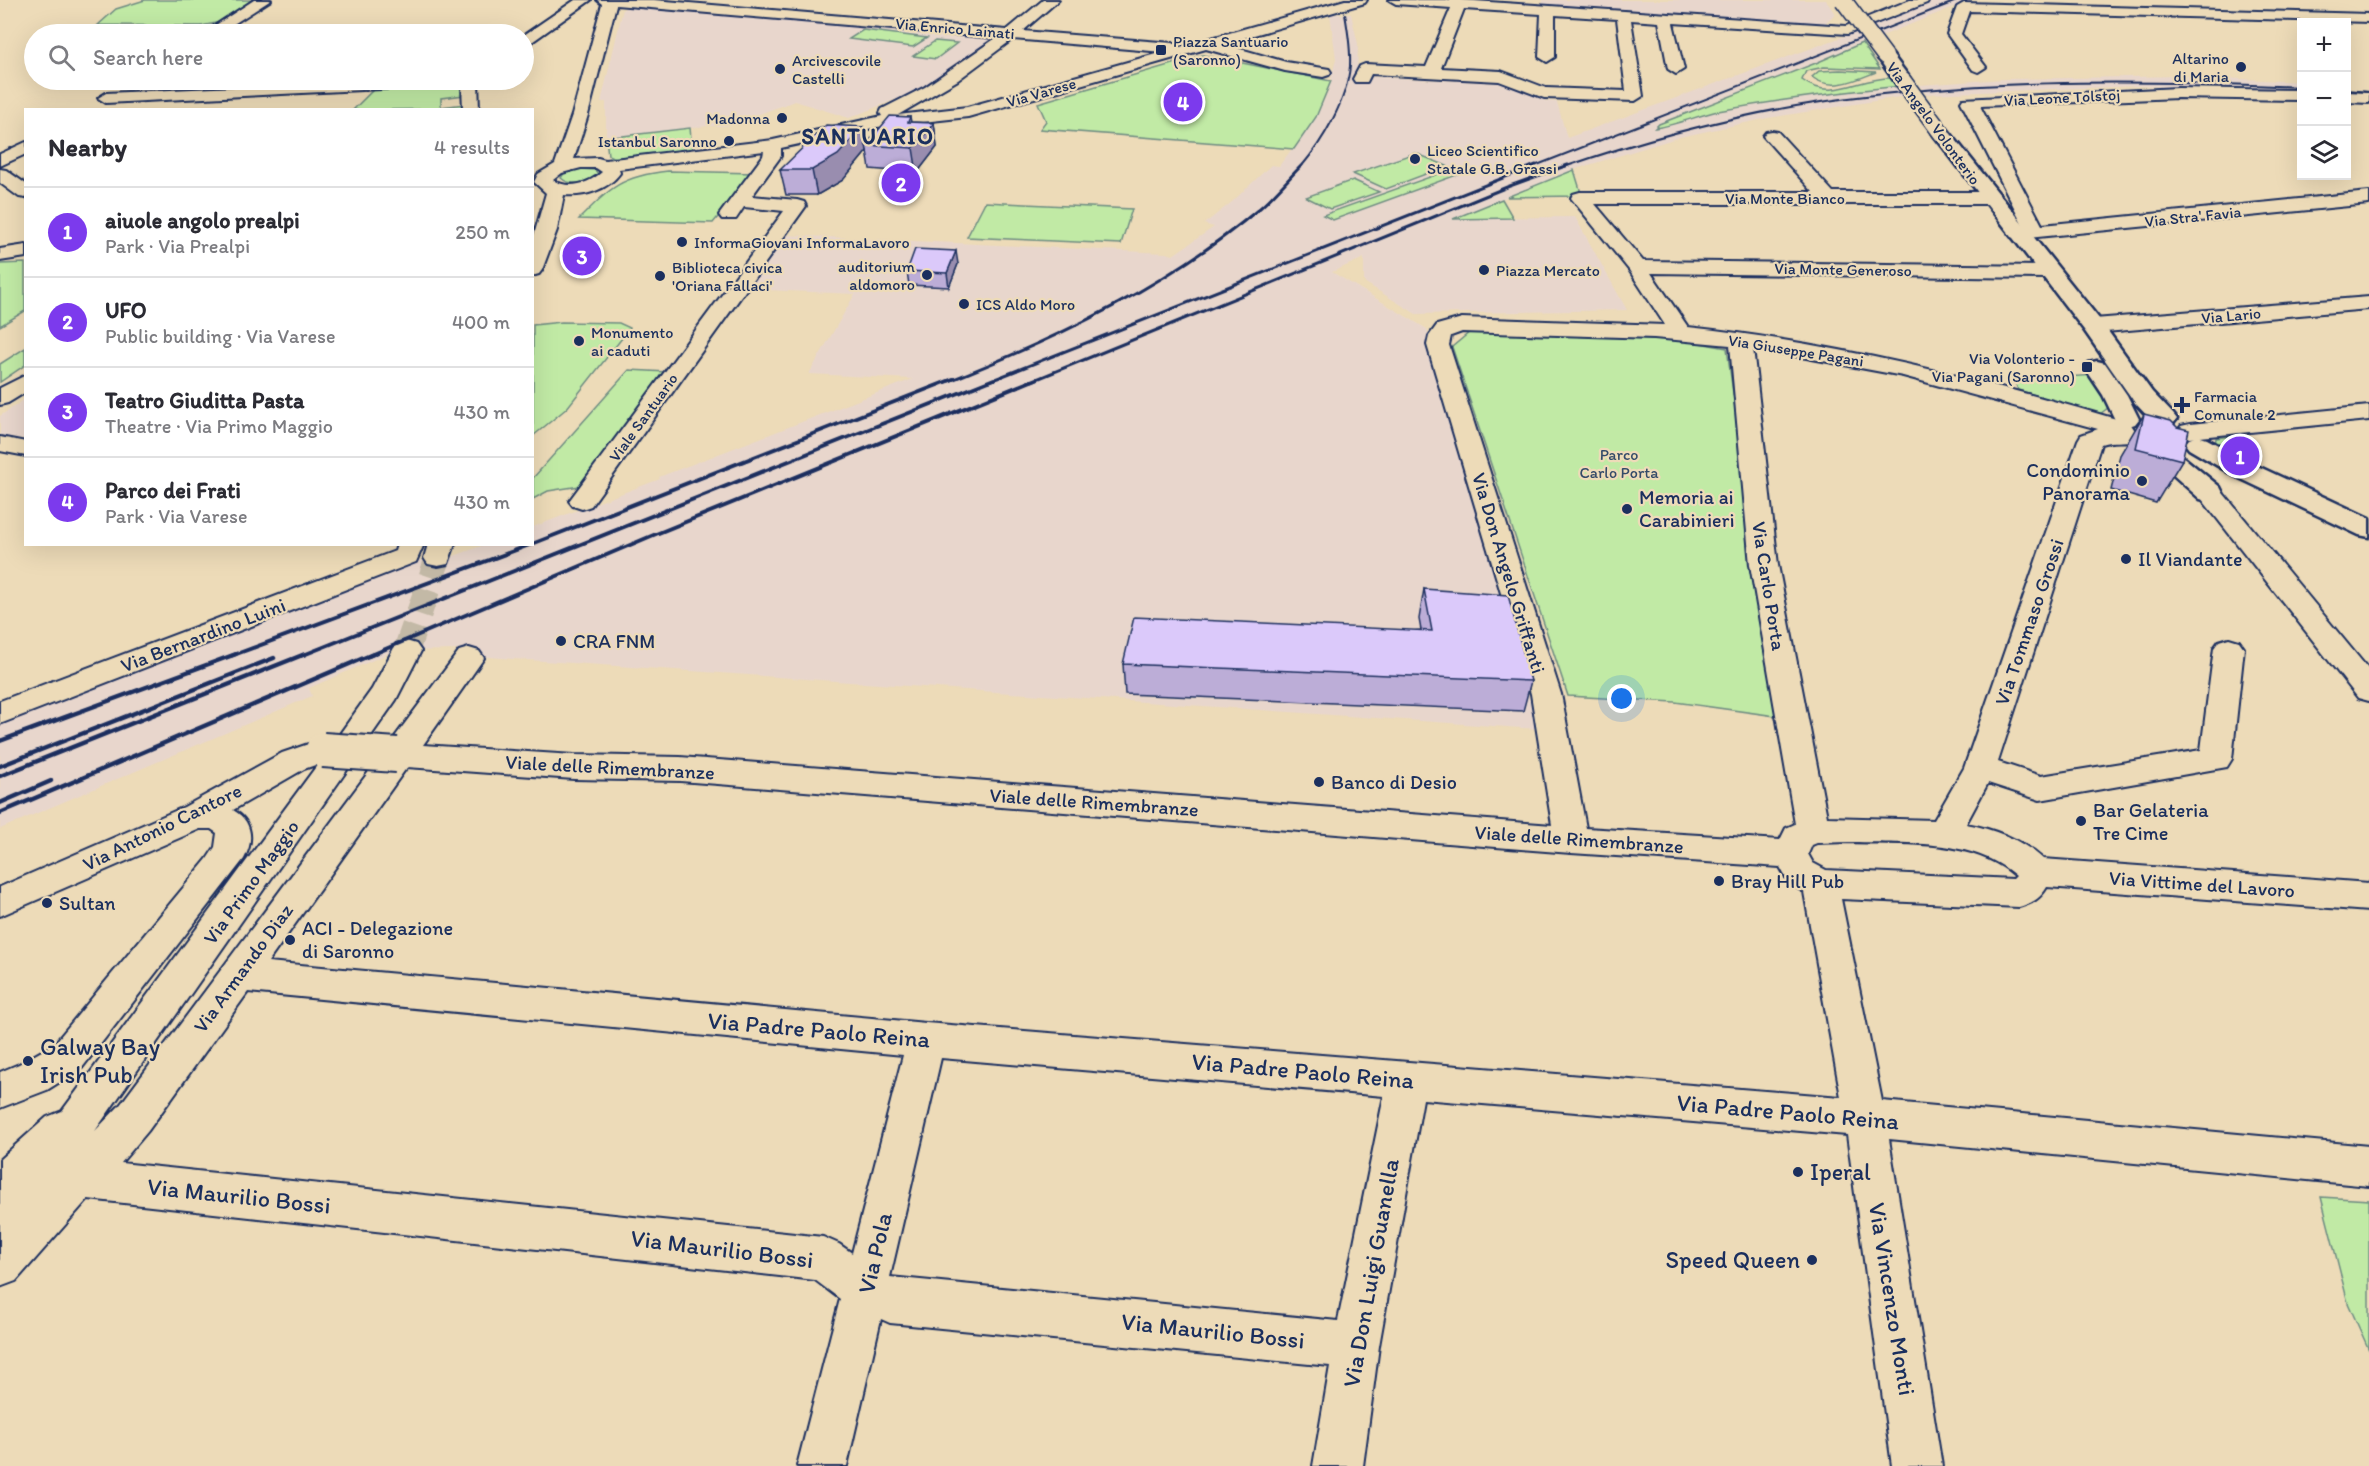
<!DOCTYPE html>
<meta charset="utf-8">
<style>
body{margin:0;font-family:Itim,sans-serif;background:#f2f2f3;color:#2b2b33}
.controls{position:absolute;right:18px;top:18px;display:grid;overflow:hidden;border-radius:0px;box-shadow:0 6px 24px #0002}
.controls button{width:54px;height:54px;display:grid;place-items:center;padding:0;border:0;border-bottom:2px solid #e1e1e2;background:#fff;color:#2b2b33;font:30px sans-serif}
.you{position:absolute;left:1622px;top:699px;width:21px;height:21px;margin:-15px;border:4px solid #fff;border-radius:50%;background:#1a73e8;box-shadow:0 0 0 9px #1a73e833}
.badge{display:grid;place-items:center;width:39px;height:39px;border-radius:50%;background:#7c3aed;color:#fff;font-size:20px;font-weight:700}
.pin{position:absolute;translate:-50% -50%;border:3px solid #fff;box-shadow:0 2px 6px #0006}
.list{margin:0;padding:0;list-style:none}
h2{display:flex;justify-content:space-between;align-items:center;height:78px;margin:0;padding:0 24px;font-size:26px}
h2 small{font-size:20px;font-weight:400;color:#7c7c81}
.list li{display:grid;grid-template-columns:39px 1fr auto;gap:18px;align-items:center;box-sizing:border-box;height:90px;padding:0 24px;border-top:2px solid #e1e1e2}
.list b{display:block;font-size:22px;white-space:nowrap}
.list p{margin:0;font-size:20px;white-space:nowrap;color:#7c7c81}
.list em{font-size:20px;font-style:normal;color:#7c7c81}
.icon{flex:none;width:33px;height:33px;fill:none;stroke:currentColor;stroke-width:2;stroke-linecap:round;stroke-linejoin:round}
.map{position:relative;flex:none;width:2369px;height:1466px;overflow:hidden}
.search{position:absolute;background:#fff;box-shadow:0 6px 24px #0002;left:24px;top:24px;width:510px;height:66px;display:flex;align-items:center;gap:15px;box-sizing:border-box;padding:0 21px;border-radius:33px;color:#7c7c81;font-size:22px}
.panel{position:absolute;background:#fff;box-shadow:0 6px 24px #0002;left:24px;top:108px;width:510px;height:438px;border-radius:0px}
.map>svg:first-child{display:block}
</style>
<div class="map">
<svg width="2369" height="1466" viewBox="0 0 2369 1466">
<rect width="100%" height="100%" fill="#eddbb8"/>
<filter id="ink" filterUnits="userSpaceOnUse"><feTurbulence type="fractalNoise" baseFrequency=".0167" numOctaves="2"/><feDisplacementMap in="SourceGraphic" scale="12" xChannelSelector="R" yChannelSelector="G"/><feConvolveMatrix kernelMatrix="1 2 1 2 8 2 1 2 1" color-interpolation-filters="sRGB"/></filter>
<g filter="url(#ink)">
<g fill="#e8d6cc">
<path d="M1543,0H1826L1835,14L1825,23L1542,6Z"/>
<path d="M1936,0H1971L1656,127L1715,112L1803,97L1901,86L1906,96L1768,118L1680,137L1579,168L1455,218L1575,217L1627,310L1416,314L1364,282V258L1332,272L1427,329L1538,729L513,659L466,655L457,650L394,651L309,688L312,696L0,829V717L412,561L454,556L484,545L532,544L533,527L660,479L659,477L913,379L809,374L855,294L745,289L784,235L1166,253L1173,255L1214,227L1204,224L1232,202L1271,165L1279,166L1316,117L1328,91L1336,59L1330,14H1351L1358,44L1357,76L1502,83L1539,94L1545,101L1557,102L1567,138L1853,33Z"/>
<path d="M628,7L998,36L924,88L849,118L795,101L726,126H707L606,138V102H601L623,9Z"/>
<path d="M2184,76L2301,82L2302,91L2139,86L1926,94L1919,85L2005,79Z"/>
<path d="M25,399V439L0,436V416Z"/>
</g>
<g fill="#c1eaa5" stroke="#6e8c82" stroke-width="1.5">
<path d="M145,0H257L221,22L201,26L98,25L116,9Z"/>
<path d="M863,30L927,38L913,47L849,39Z"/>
<path d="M935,41L957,43L936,59L913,56Z"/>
<path d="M1862,43L1880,69L1824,67L1806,71L1802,80C1833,103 1860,76 1893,78L1901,86C1840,92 1778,100 1718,111C1696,116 1677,125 1655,128L1659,124L1816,63Z"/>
<path d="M1203,55L1331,81L1316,117L1294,149L1040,129L1046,121L1038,103Z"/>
<path d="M1840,70L1876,72C1856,80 1831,92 1812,77L1819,71Z"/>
<path d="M455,85L462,88L464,95L441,98V107L464,104V109L353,110L375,88Z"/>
<path d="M690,128L692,149C672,152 624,165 608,155L606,138Z"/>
<path d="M1415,153L1447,166L1386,189L1353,174Z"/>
<path d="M1455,168L1465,172L1333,220L1323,215Z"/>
<path d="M580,169L595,170L598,174C589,183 571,187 561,178L564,173Z"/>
<path d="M1574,170L1582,196L1507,197Z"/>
<path d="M668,171L754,173L713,223L579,219C611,187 622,176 668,171Z"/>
<path d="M1353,180L1379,192L1330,209L1306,197Z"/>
<path d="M1502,199L1513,218L1453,219Z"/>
<path d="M985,202L1132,209L1121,244L967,237Z"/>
<path d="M25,263V311L0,326V264Z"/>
<path d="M562,322L619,323L630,328L567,408L533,436V325Z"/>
<path d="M1470,332L1682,340L1727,348L1776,716L1675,702L1568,696L1452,347Z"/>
<path d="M25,348V365L0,382V364Z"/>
<path d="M629,370L667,372L586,485L548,491L533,499V478Z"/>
<path d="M2098,375L2113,404L2100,414L2018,390L2014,380Z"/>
<path d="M2233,436L2250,448L2246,463L2215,447L2216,438Z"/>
<path d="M2321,1197L2369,1200V1350L2348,1303Z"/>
</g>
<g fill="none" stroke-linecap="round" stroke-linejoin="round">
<path stroke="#c3b9a6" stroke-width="26" stroke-dasharray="26 13" stroke-linecap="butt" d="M406,651L438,558"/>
<defs>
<g id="minor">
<path d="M254,0H271L218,34H202Z"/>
<path d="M575,0H591L529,44L524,45V35Z"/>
<path d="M597,0H654L1007,30L1043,0H1059L1023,31L1173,43L1180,47L1345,0H1367L1365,3L1223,44L1286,62L1329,69L1331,72L1329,75L1323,77L1285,71L1206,49L968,117L877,127L781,148V156L752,196L797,200L804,202L806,206L591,506L582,509L573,506L569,501L784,211L744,207L736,219H722L719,215L763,156L764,151L619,169L620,173C608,190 584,197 564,195L557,230L542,270L539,274L532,276V242L546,193L534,182L538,174L555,164L572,115L602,4ZM616,5L996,38L925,87L882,109L880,113L882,116L773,140L605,160L598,158L574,159L588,115ZM1013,39L1163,52L967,107L898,115L958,80ZM581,168H596L602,172C589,184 568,190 553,180L562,173Z"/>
<path d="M1389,0H1460L1846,26L1910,0H1929L1927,3L1848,34L1673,23L1684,69L1676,74L1668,69L1659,22L1631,20L1643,96L1635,101L1544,98L1499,81L1371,74L1367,82H1355L1353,79L1360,66L1365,64L1426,67L1451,8L1396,4ZM1464,9L1541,14L1539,57L1547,62L1555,57V15L1617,19L1626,91L1546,88L1501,71L1441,68Z"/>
<path d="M1964,3L2369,14V22L1969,11L1961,34L1986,67L1978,72L1973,70L1947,34L1957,7Z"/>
<path d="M383,80H478L479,110H463L462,85L106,103L98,98L106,93Z"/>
<path d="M2178,88L2302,90V100L2178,98L1980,106L2042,225L2369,192V204L2018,239L2011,237L2008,233L2011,229L2024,227L1961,102L1963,99Z"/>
<path d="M2346,92L2369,93V103L2346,102Z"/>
<path d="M1772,131L1778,132L1833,192H1990L1997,194L1999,198L1997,202L1990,204H1595L1643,261L2048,266L2055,268L2058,272L2055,276L2048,278L1651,273L1688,327C1839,343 1984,380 2130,423L2138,435L2135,440C2123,443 2113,440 2101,444L1998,762L2041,776L2201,750L2214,648L2219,641L2229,638L2239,641L2244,648L2232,759L2227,767L2040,800L1988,783L1966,824C1994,829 2022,840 2043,859L2369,883V911L2047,887C2040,899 2032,903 2019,907L1841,899L1882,1101L2369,1146V1186L1889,1139L1942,1466H1892L1847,1135L1423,1099L1379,1346L1363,1466H1313L1330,1366L890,1323L881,1319L847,1466H797L840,1299L815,1280L88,1199L16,1281L0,1287V1159L47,1117L62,1111L318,764L304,769L233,810C253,821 254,841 244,859L82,1068L47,1090L0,1108V1072L19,1064L54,1044L207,859L215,847L217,833L211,829H200L0,916V887L184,807L282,753L323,739L334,742L372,689L396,644L406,641L416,644L421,651L396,700L95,1131L120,1105L459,651L469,648L479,651L484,658L423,745L574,755L680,757L1552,825L1531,694L1427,345L1429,336L1437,325L1462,318L1665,325L1629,270L1571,198L1573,194L1580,192H1813L1763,136L1766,132ZM1462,332L1654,338L1730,345L1750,565L1795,824L1786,828L1780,840L1586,828L1561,694L1449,345L1451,336ZM1753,348L1903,376L2098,429L2081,435L2078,440L1964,768L1934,820L1827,817L1778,565ZM407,767L574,779L680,781L1571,853L1780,867L1789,883L1804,892L1841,1097L926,1023L268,962ZM1848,842C1902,844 1973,837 2016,876L2013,879L1826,870L1813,863L1808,854L1812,845L1817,843ZM248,992L903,1055L852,1253L839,1244L823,1237L121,1163L148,1131ZM941,1058L1384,1096L1338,1321L890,1277Z"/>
<path d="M26,142V154L0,166V154Z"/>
<path d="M0,169L6,170L26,184V198L19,197L0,183Z"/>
<path d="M26,245V257L0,261V249Z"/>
<path d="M2369,297V309L2094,333L2086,331L2083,326L2086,321L2094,319Z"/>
<path d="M26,375V392L8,403L0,405V388Z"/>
<path d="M2369,406V420L2190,438L2181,436L2178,431L2181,426L2190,424Z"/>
<path d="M0,437L26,442V456L0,451Z"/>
<path d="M2210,485L2219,488L2369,670V701L2358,698L2201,498L2197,493L2201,488Z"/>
<path d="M397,544H424L416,562L0,724V701L395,551Z"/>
<path d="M428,544H455L448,564L438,566L428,564L424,558Z"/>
</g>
<g id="tertiary">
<path d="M1885,51L1891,53L1909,77L1911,81L1909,85H1897L1877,56Z"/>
<path d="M1942,129L1948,130L2100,320L2152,392L2173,414L2177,419L2173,424L2164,427L2155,424L2135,403L2084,330L1936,138L1933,134L1936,130Z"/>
<path d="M2097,361L2105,363L2127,395L2139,419L2135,424L2126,427L2117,424L2103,395L2085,368L2089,363Z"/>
<path d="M2198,436L2207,439L2253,464L2369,518V537L2359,535L2235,476L2189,449L2185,444L2189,439Z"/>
<path d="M2161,443L2170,446L2220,487L2223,493L2220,499L2210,501L2200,499L2152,456L2148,451L2152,446Z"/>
</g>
</defs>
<use href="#minor" stroke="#1b2f5e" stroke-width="4"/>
<use href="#tertiary" stroke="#1b2f5e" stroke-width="5"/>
<use href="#minor" fill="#eddbb8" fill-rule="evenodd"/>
<use href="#tertiary" fill="#eddbb8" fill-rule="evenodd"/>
<g stroke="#1b2f5e" stroke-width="2">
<path d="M2346,90L2369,92"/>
<path d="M1301,167C1323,141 1347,100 1350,66C1351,48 1348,31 1345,14"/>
<path d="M1532,167L1959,0"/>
<path d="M1564,167C1639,141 1717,120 1796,106C1962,78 2134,80 2302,87"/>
</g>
<g stroke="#1b2f5e" stroke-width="3">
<path d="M949,381C1060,337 1169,285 1260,208C1275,195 1288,179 1302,165"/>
<path d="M990,381L1536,165"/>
<path d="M1032,381L1507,187L1568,165"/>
</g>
<g stroke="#1b2f5e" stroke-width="4">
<path d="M532,544L953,379"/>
<path d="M231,656L532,544"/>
<path d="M301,656L994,379"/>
<path d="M369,656L656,534L1036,379"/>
</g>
<g stroke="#1b2f5e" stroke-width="4.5">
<path d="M0,741L236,654"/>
<path d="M0,766L274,658"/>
<path d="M0,776L305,654"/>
<path d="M0,803L51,781"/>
<path d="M0,813L373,654"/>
</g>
<defs>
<path id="minor-bridge" d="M323,750L397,755"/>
<g id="tertiary-bridge">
<path d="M1843,0L1885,56"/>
<path d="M1903,81L1942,134"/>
</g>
</defs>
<use href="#minor-bridge" stroke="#1b2f5e" stroke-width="38" stroke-linecap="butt"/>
<use href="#tertiary-bridge" stroke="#1b2f5e" stroke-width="19" stroke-linecap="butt"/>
<use href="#minor-bridge" stroke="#eddbb8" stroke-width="34"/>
<use href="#tertiary-bridge" stroke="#eddbb8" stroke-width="16"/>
</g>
<g fill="#bcadd7" stroke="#1b2f5e" stroke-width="1.5">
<path d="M910,117L911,122L934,123L937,147L917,173L870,169L867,151L843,180L817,195H786L780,170L866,145Z"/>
<path d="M958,264L949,287L909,285L907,271Z"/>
<path d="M2144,414L2182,460L2156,503L2111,490L2120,455Z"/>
<path d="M1424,589L1531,681L1523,711L1125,694L1123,664L1421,630L1419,619Z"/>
</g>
<g fill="#998daf" stroke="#1b2f5e" stroke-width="1.5">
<path d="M934,123L937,147L917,173L913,148Z"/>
<path d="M863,127L867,151L843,180L817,195L812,170Z"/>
<path d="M956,251L958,264L949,287L947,273Z"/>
</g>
<g fill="#dbc9fa" stroke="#1b2f5e" stroke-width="1.5">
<path d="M890,116L910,117L908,122L934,123L913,148L866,145Z"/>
<path d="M826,125L863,127L838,155L812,170H780Z"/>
<path d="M915,249L956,251L947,273L907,271Z"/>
<path d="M2144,414L2171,421L2177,427L2189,430L2182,460L2136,448Z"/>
<path d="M1424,589L1508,595L1531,681L1123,664L1134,617L1432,631Z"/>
</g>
</g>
<g fill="#1b2f5e" stroke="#eddbb8" stroke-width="2">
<rect x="1155" y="44" width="12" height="12" rx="3"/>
<circle cx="2241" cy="67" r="6"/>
<circle cx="780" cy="69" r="6"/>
<circle cx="782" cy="118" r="6"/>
<circle cx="729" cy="141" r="6"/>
<circle cx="1415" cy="159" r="6"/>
<circle cx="682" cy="242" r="6"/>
<circle cx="1484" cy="270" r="6"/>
<circle cx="927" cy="275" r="6"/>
<circle cx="660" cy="276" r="6"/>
<circle cx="964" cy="304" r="6"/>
<circle cx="579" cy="341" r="6"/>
<rect x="2081" y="361" width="12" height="12" rx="3"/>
<path d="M2179 396h6v6h6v6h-6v6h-6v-6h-6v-6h6z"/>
<circle cx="2142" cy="481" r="6"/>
<circle cx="1627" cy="509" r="6"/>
<circle cx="2126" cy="559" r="6"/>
<circle cx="561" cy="641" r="6"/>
<circle cx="1319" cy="782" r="6"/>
<circle cx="2081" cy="821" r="6"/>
<circle cx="1719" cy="881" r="6"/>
<circle cx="47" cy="903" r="6"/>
<circle cx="290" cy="940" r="6"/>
<circle cx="28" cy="1061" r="6"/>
<circle cx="1798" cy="1172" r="6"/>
<circle cx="1812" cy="1260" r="6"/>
</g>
<g text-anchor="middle" stroke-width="4.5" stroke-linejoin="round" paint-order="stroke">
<g font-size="16" fill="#1b2f5e" stroke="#eddbb8">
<text transform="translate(955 28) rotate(5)" y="6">Via Enrico Lainati</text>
<text transform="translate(1041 92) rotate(-16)" y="6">Via Varese</text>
<text transform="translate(2062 97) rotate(-3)" y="6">Via Leone Tolstoj</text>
<text transform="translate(1934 123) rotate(54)" y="6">Via Angelo Volonterio</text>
<text x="1785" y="204">Via Monte Bianco</text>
<text transform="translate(2193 216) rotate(-6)" y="6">Via Stra' Favia</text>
<text transform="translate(1843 269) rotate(1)" y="6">Via Monte Generoso</text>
<text transform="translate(2231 315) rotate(-5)" y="6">Via Lario</text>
<text transform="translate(1796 350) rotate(9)" y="6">Via Giuseppe Pagani</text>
<text transform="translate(643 417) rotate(-54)" y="6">Viale Santuario</text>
</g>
<g font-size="16" fill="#1b2f5e" stroke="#eddbb8" text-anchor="start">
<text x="1173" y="47">Piazza Santuario<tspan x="1173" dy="18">(Saronno)</tspan></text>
<text x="2229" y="64" text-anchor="end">Altarino<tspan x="2229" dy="18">di Maria</tspan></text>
<text x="792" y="66">Arcivescovile<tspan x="792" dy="18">Castelli</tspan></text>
<text x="770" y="124" text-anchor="end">Madonna</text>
<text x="717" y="147" text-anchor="end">Istanbul Saronno</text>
<text x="1427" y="156">Liceo Scientifico<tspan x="1427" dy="18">Statale G.B. Grassi</tspan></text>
<text x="694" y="248">InformaGiovani InformaLavoro</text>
<text x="915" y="272" text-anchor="end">auditorium<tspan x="915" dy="18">aldomoro</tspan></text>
<text x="672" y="273">Biblioteca civica<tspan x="672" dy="18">'Oriana Fallaci'</tspan></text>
<text x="1496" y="276">Piazza Mercato</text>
<text x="976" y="310">ICS Aldo Moro</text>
<text x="591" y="338">Monumento<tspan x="591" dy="18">ai caduti</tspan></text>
<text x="2075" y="364" text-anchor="end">Via Volonterio -<tspan x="2075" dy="18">Via Pagani (Saronno)</tspan></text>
<text x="2194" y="402">Farmacia<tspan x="2194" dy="18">Comunale 2</tspan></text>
</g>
<g font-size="16" fill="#344b69" stroke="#eddbb8">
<text x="1619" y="460">Parco<tspan x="1619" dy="18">Carlo Porta</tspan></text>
</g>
<g font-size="20" fill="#1b2f5e" stroke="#eddbb8" text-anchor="start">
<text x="2130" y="477" text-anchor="end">Condominio<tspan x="2130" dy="23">Panorama</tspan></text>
<text x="1639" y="504">Memoria ai<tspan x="1639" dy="23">Carabinieri</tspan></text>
<text x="2138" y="566">Il Viandante</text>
<text x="573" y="648">CRA FNM</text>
<text x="1331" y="789">Banco di Desio</text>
<text x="2093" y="817">Bar Gelateria<tspan x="2093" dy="23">Tre Cime</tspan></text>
<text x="1731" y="888">Bray Hill Pub</text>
<text x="59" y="910">Sultan</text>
<text x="302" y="935">ACI - Delegazione<tspan x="302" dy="23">di Saronno</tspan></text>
</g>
<g font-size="20" fill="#1b2f5e" stroke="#eddbb8">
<text transform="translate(1509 573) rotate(73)" y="7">Via Don Angelo Griffanti</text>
<text transform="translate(1769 586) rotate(81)" y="7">Via Carlo Porta</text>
<text transform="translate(2029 622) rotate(-71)" y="7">Via Tommaso Grossi</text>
<text transform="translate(203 635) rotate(-21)" y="7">Via Bernardino Luini</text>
<text transform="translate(610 767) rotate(3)" y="7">Viale delle Rimembranze</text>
<text transform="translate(1094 802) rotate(4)" y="7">Viale delle Rimembranze</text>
<text transform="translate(162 827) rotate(-26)" y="7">Via Antonio Cantore</text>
<text transform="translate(1579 839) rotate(4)" y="7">Viale delle Rimembranze</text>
<text transform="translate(251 882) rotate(-54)" y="7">Via Primo Maggio</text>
<text transform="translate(2202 884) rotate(4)" y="7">Via Vittime del Lavoro</text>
<text transform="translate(243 968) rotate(-54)" y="7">Via Armando Diaz</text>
</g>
<g font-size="22" font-weight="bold" letter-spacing="1.5" fill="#1b2f5e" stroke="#eddbb8">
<text x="868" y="144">SANTUARIO</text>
</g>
<g font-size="24" fill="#1b2f5e" stroke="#eddbb8">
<text transform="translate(819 1030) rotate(5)" y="8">Via Padre Paolo Reina</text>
<text transform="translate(1303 1071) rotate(5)" y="8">Via Padre Paolo Reina</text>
<text transform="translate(1788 1112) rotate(5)" y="8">Via Padre Paolo Reina</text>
<text transform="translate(239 1196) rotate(6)" y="8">Via Maurilio Bossi</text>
<text transform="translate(722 1249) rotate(7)" y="8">Via Maurilio Bossi</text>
<text transform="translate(875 1253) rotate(-77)" y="8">Via Pola</text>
<text transform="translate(1371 1273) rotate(-80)" y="8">Via Don Luigi Guanella</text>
<text transform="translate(1892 1299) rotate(81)" y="8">Via Vincenzo Monti</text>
<text transform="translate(1213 1331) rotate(6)" y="8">Via Maurilio Bossi</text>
</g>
<g font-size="24" fill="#1b2f5e" stroke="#eddbb8" text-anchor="start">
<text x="40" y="1055">Galway Bay<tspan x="40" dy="28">Irish Pub</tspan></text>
<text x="1810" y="1180">Iperal</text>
<text x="1800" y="1268" text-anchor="end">Speed Queen</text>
</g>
</g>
</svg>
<div class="controls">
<button>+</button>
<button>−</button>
<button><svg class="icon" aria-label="layers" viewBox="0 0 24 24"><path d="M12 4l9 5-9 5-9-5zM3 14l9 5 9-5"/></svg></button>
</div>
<div class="you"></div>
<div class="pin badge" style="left:2240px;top:456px">1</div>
<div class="pin badge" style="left:901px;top:183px">2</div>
<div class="pin badge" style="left:582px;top:256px">3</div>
<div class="pin badge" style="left:1183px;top:102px">4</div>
<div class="search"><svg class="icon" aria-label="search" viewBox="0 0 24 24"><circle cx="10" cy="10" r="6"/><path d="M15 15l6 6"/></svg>Search here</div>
<section class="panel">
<h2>Nearby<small>4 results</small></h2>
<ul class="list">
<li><span class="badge">1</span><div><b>aiuole angolo prealpi</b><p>Park · Via Prealpi</p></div><em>250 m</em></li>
<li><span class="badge">2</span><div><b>UFO</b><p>Public building · Via Varese</p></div><em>400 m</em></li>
<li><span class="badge">3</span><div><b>Teatro Giuditta Pasta</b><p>Theatre · Via Primo Maggio</p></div><em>430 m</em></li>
<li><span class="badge">4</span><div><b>Parco dei Frati</b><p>Park · Via Varese</p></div><em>430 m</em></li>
</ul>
</section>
</div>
